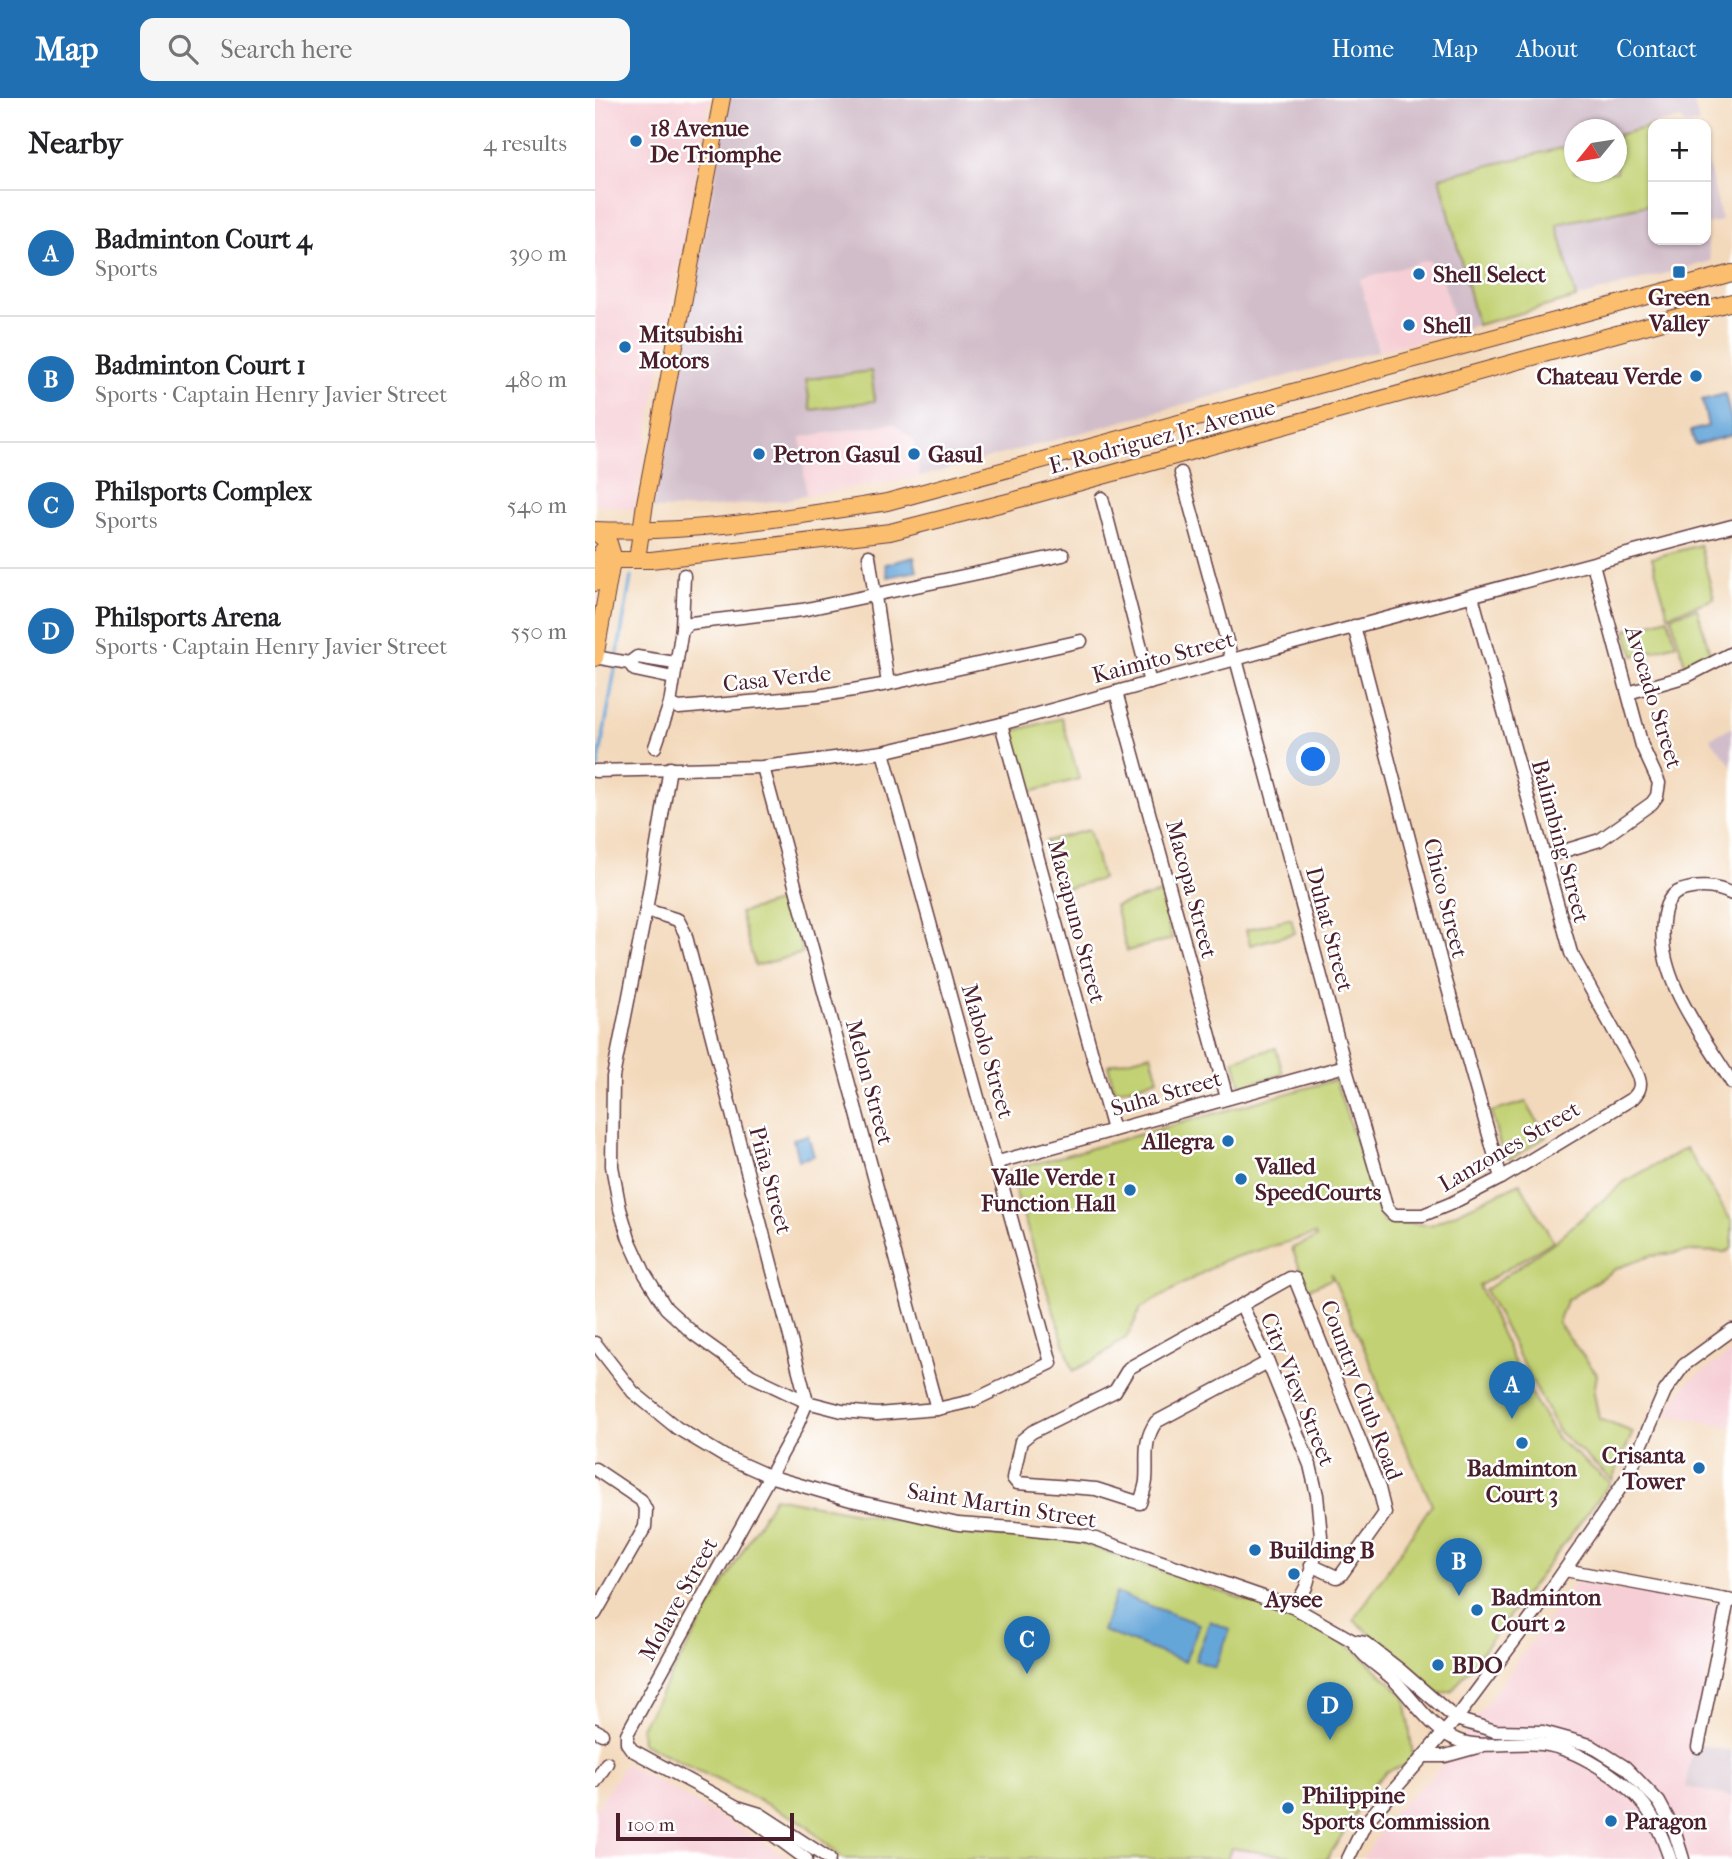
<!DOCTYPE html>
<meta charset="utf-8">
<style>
body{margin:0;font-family:"IM FELL French Canon",serif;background:#f6f6f6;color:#202124}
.controls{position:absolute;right:21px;top:21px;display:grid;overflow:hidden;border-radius:14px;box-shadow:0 2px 5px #0004}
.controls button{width:63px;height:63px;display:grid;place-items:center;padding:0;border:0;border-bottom:2px solid #e0e0e0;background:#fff;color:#202124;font:35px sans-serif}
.compass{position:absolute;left:969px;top:21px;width:63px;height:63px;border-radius:50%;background:#fff;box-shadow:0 2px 5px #0004;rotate:240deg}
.scale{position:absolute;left:21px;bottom:18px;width:178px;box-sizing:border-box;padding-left:7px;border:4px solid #4a1f2b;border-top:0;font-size:19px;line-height:24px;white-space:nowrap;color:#4a1f2b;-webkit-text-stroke:5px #fff;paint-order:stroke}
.you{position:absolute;left:719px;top:662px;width:24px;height:24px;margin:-18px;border:5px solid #fff;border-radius:50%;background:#1a73e8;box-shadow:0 0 0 10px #1a73e833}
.badge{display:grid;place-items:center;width:46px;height:46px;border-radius:50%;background:#1f6fb2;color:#fff;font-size:23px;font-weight:700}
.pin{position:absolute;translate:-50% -58px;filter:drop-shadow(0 2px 4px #0008)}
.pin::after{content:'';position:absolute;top:37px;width:24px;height:21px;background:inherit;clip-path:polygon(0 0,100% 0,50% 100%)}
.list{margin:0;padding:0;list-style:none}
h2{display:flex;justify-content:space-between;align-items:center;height:91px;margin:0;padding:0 28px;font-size:30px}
h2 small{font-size:23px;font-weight:400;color:#757577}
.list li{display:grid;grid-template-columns:46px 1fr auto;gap:21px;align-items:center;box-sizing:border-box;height:126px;padding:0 28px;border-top:2px solid #e0e0e0}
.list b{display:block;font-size:26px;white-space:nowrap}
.list p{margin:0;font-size:23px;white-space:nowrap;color:#757577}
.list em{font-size:23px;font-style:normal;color:#757577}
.icon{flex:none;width:38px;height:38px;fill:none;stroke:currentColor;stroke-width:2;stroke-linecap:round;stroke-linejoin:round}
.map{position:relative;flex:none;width:1137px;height:1761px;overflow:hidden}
header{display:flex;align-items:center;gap:42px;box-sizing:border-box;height:98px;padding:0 35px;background:#1f6fb2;color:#fff}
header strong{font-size:33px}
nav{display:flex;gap:38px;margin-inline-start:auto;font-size:24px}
.search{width:490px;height:63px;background:#f6f6f6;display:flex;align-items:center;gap:18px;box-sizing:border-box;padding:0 24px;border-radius:14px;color:#757577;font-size:26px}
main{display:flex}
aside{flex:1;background:#fff}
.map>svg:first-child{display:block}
</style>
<header>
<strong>Map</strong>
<div class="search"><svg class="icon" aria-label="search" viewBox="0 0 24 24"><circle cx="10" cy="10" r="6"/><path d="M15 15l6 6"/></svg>Search here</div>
<nav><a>Home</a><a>Map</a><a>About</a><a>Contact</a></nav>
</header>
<main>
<aside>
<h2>Nearby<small>4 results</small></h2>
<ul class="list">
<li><span class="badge">A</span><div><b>Badminton Court 4</b><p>Sports</p></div><em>390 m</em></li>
<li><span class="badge">B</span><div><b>Badminton Court 1</b><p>Sports · Captain Henry Javier Street</p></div><em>480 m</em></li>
<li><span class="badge">C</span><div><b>Philsports Complex</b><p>Sports</p></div><em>540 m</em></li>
<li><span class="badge">D</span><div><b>Philsports Arena</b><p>Sports · Captain Henry Javier Street</p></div><em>550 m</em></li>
</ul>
</aside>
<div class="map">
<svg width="1137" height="1761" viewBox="0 0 1137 1761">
<rect width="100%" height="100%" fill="#fff"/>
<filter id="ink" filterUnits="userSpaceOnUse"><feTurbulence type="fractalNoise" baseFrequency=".0143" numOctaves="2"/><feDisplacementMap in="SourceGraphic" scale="14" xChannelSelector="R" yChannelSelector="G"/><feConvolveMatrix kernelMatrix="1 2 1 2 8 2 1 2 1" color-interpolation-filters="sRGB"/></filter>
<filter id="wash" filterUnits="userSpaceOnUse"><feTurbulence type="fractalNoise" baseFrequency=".00686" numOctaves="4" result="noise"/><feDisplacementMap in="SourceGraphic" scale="28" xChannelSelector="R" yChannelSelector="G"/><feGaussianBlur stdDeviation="1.57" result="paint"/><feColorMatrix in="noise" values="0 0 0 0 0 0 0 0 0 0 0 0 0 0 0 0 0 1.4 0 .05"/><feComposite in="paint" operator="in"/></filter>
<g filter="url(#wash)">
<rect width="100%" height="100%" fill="#f3d9bb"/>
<g fill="#f6cfd6">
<path d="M0,0H115L39,412L0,405V283L3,267L0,266Z"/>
<path d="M832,162L844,167L861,233L783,253L765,182Z"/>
<path d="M298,325L319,342L325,379L211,397L205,339Z"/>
<path d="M1137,1254V1329L1072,1316L1094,1283Z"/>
<path d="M981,1484L1022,1492L1127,1506L1090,1689L1137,1699V1761H767L797,1716L842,1673Z"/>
<path d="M30,1666L94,1701L195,1761H0V1712Z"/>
<path d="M636,1750L713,1761H632Z"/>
</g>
<g fill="#d1bdc9">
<path d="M135,0H1098L1104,26H1088L1087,21L1058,26L1022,37L1021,32H979V47L845,79L882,227L861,233L844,167L832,162L765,182L783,253L325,379L319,342L298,325L206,339L211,397L190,402L111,410L58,411Z"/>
<path d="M1111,56L1127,123L1111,126Z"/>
<path d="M1058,106V142H1111V137L1116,163L981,200L962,126Z"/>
<path d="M1137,629V668L1115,640Z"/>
<path d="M1099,1646L1137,1653V1699L1090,1689Z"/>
</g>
<g fill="#c2d173" stroke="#86784f" stroke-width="2">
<path d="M1058,28V106L962,126L981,200L882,227L845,79L979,47V74H1021L1022,37Z"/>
<path d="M276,273L280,303L216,312L211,281Z"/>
<path d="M1105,447L1119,501L1073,517L1057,460Z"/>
<path d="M1102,510L1117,562L1091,570L1076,518Z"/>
<path d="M1073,520L1081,546L1039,558L1031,532Z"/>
<path d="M467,620L484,681L431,695L414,634Z"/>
<path d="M494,732L507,781L464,792L451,743Z"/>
<path d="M565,795L577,841L532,853L520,808Z"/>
<path d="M193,801L208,855L160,868L145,815Z"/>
<path d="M696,820L700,835L655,847L651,832Z"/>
<path d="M681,950L688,976L646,988L639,962Z"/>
<path d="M556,956L563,981L520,993L513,967Z"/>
<path d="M740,982L788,1124L836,1127L925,1085L958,1143L884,1188L926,1279L961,1339L1015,1385L857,1593L845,1596L836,1590L822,1574L759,1522L837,1406L785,1294L782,1280L736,1175L737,1181L713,1191L697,1150L721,1140L720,1136L630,1162L546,1210L533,1238L503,1260L478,1273L414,1073Z"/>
<path d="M931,1004L951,1039L916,1061L908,1058L896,1014Z"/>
<path d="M1091,1050L1137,1124V1150L1131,1154L1098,1153L1055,1158L1022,1170L971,1203L963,1225L1002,1276L999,1295L1004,1321L1038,1334L1017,1382L963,1333L890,1192L959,1144L1029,1084Z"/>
<path d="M179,1399L372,1436L481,1443L690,1516L735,1535L763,1555L810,1598L819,1665L792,1673L780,1685L732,1761H713L636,1750L632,1761H248L206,1723L47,1645L46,1629Z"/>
</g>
<g fill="#65a6d9" stroke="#586282" stroke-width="2">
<path d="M1130,296L1137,325V337L1100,347L1096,333L1113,328L1107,302Z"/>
<path d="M319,459L322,473L293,479L290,466Z"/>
<path d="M213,1037L219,1058L203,1062L198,1041Z"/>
<path d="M521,1495L604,1526L590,1564L507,1533Z"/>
<path d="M615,1523L635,1532L620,1570L600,1562Z"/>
</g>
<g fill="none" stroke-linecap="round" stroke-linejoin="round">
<path stroke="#65a6d9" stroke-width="3.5" d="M0,686L36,479"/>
</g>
</g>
<g filter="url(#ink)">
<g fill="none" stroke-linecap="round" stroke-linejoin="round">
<defs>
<g id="minor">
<path d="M586,375L637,562"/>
<path d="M507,400L555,585"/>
<path d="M274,458L293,586"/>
<path d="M759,528L849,876L906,1080"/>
<path d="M87,530L96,525L207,512L468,457"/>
<path d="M0,559L34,565L40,572L78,580"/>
<path d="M641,561L750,968L792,1110L799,1117H828L855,1106L906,1080L1038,1000C1048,990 1046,983 1040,971L976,855L877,498"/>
<path d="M34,565L42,559L80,565"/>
<path d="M521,594L632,1000"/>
<path d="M1033,595L1092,578L1137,555"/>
<path d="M75,606L84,610L223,598L293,586L486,543"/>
<path d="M406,626L518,1032"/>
<path d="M60,649L75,606L87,530L89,477"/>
<path d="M168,669L342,1311"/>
<path d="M75,670L51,812L18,979L17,1068L25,1111L34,1141L50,1176L71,1210L100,1237L157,1278L212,1304L247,1313L282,1316L342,1311L377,1303L456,1265L288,654"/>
<path d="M0,673L168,669L288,654L406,626L684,549L1137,428"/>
<path d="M949,759L1005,742L1057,705L1062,698L1064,685L1047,648L998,466"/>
<path d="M1137,796C1121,788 1102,787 1085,793C1072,798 1069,812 1068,824C1062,882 1108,937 1137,985"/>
<path d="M51,812L83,822L90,835L212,1304L201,1330L32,1636V1645L37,1652L142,1709L165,1716L234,1761"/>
<path d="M403,1064L750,968"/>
<path d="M647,1208L673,1264L715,1367L722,1397L726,1438L711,1489L700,1510"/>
<path d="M0,1245L38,1294L82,1330L129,1358L174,1378L256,1402L363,1426L419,1430L492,1438L700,1510L758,1543L770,1545L805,1572L861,1621L900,1633L948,1634L995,1647L1030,1669L1064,1704L1079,1732L1088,1761"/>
<path d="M673,1264L561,1324C547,1344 553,1361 551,1383C550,1391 547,1398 545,1405L501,1391L422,1385L418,1380L426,1343L437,1334L520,1293L534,1270L695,1180L700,1181L784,1390L790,1415L746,1477L742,1479L716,1467"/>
<path d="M0,1371L46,1402L51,1412L50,1429L0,1516"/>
<path d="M970,1472L1137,1503"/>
<path d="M758,1543C768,1560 787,1570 800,1583C819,1602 836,1631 862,1642C888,1652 919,1643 947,1646C981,1650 1029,1681 1050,1708C1062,1724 1069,1743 1075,1761"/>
<path d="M0,1632L7,1636"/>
<path d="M1103,1649L1133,1502"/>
<path d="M829,1658H850L886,1648"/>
<path d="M0,1684L12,1665"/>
<path d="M147,1714L211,1761"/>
<path d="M753,1761L771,1724L861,1621L940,1515L1000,1428L1033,1378L1070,1293L1089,1267L1137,1232"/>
</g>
<g id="major">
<path d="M0,432C98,436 196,419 292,404L1137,175"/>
<path d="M0,434L14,445L18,458L0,560"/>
<path d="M0,462H56L295,434L428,400L1137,204"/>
<path d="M42,462L50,405L127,0"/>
<path d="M0,485L7,453"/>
</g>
</defs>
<use href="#minor" stroke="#633b41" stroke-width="15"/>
<use href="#major" stroke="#633b41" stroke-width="18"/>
<use href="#minor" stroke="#fff" stroke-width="12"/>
<use href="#major" stroke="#fabe6e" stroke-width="16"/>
</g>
</g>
<g fill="#1f6fb2" stroke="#fff" stroke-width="2.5">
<circle cx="41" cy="43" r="7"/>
<rect x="1077" y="167" width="14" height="14" rx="3.5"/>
<circle cx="824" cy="176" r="7"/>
<circle cx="814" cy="227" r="7"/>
<circle cx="30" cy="249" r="7"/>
<circle cx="1101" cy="278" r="7"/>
<circle cx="164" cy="356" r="7"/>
<circle cx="319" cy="356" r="7"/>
<circle cx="633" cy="1043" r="7"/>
<circle cx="646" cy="1081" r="7"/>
<circle cx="535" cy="1092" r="7"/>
<circle cx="927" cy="1345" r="7"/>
<circle cx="1104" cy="1370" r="7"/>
<circle cx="660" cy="1452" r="7"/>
<circle cx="699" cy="1476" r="7"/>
<circle cx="882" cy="1512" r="7"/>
<circle cx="843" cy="1567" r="7"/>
<circle cx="693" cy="1710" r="7"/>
<circle cx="1016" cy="1723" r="7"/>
</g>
<g text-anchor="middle" stroke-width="5" stroke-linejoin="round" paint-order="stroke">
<g font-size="23" font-weight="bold" fill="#4a1f2b" stroke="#fff" text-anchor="start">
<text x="55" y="38">18 Avenue<tspan x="55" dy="26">De Triomphe</tspan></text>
<text x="838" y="184">Shell Select</text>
<text x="1084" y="207" text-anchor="middle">Green<tspan x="1084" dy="26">Valley</tspan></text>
<text x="828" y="235">Shell</text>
<text x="44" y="244">Mitsubishi<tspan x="44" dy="26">Motors</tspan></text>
<text x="1087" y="286" text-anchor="end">Chateau Verde</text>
<text x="178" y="364">Petron Gasul</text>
<text x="333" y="364">Gasul</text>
<text x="619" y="1051" text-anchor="end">Allegra</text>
<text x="660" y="1076">Valled<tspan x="660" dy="26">SpeedCourts</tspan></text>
<text x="521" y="1087" text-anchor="end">Valle Verde 1<tspan x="521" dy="26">Function Hall</tspan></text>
<text x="1090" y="1365" text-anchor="end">Crisanta<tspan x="1090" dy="26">Tower</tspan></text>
<text x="927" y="1378" text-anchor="middle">Badminton<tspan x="927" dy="26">Court 3</tspan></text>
<text x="674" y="1460">Building B</text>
<text x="896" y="1507">Badminton<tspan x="896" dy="26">Court 2</tspan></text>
<text x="699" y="1509" text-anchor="middle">Aysee</text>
<text x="857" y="1575">BDO</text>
<text x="707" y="1705">Philippine<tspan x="707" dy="26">Sports Commission</tspan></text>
<text x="1030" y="1731">Paragon</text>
</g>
<g font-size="23" fill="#4a1f2b" stroke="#fff">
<text transform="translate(567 338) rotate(-15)" y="8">E. Rodriguez Jr. Avenue</text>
<text transform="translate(568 559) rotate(-15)" y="8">Kaimito Street</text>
<text transform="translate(182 580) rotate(-6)" y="8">Casa Verde</text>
<text transform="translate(1059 599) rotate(73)" y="8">Avocado Street</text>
<text transform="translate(966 743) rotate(75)" y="8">Balimbing Street</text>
<text transform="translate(597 791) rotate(75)" y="8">Macopa Street</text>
<text transform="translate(851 800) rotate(76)" y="8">Chico Street</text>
<text transform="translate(482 823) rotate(75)" y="8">Macapuno Street</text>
<text transform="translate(735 831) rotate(75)" y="8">Duhat Street</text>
<text transform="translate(393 953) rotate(74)" y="8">Mabolo Street</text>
<text transform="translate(275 984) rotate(75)" y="8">Melon Street</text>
<text transform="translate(571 995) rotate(-16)" y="8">Suha Street</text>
<text transform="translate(914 1048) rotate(-30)" y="8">Lanzones Street</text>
<text transform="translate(176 1082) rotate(75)" y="8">Piña Street</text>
<text transform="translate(703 1291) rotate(68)" y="8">City View Street</text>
<text transform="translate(767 1292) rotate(69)" y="8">Country Club Road</text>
<text transform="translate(407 1407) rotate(9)" y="8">Saint Martin Street</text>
<text transform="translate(83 1501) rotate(-61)" y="8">Molave Street</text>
</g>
</g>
</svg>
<div class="controls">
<button>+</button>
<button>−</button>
</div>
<svg class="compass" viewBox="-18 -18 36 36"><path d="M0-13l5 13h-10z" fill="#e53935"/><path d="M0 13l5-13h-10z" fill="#757577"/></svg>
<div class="scale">100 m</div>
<div class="you"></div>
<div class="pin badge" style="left:917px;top:1321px">A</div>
<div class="pin badge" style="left:864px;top:1498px">B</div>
<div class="pin badge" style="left:432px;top:1576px">C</div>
<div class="pin badge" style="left:735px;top:1642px">D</div>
</div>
</main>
